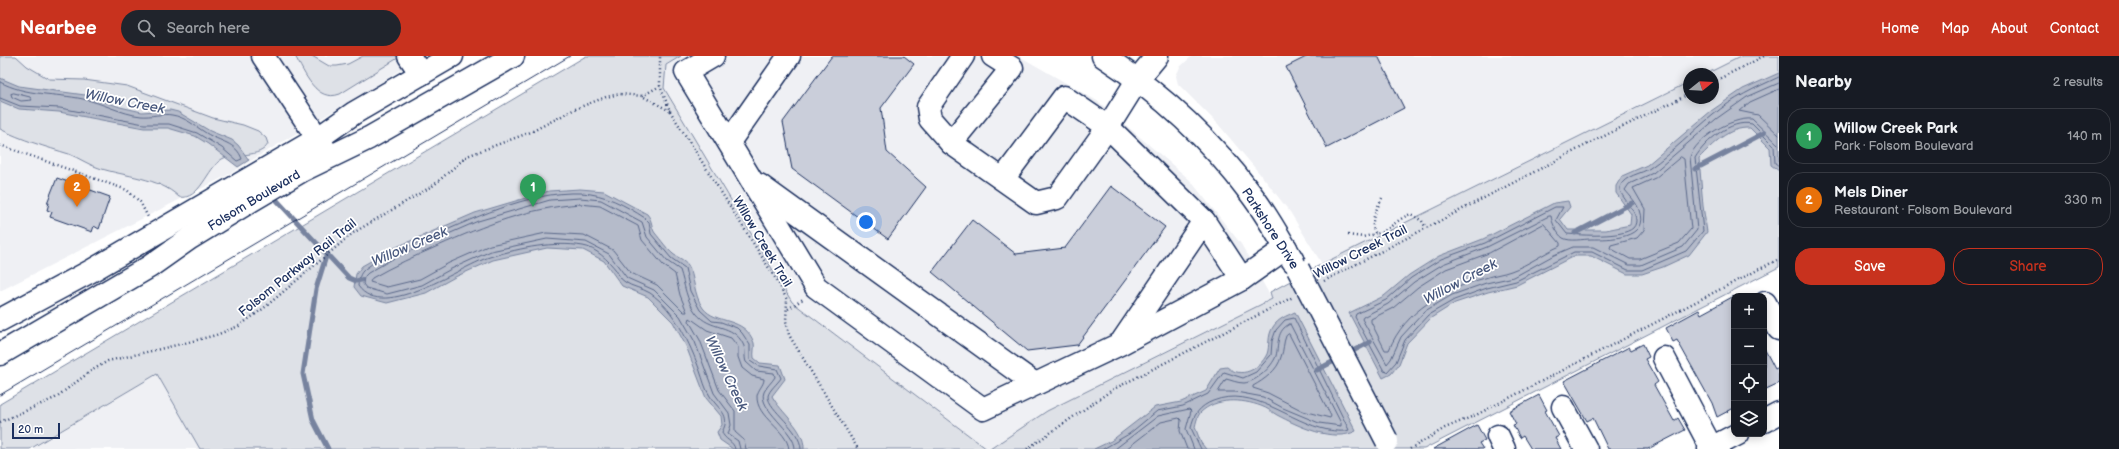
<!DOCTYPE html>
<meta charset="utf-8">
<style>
body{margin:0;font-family:"Balsamiq Sans",sans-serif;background:#20242c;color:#f1f3f6}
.controls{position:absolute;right:12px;bottom:12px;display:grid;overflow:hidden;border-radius:8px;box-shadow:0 2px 10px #0003}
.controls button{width:36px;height:36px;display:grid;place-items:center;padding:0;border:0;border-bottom:1px solid #363941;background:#171b24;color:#f1f3f6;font:20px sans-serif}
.compass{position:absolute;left:1683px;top:12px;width:36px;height:36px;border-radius:50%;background:#171b24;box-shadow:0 2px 10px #0003;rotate:72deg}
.scale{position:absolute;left:12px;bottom:10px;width:48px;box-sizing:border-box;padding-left:4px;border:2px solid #1b2f5e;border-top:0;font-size:11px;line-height:14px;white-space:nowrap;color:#1b2f5e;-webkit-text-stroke:3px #fff;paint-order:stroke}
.you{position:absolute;left:866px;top:166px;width:14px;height:14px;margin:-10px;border:3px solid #fff;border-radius:50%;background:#1a73e8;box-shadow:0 0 0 6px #1a73e833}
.badge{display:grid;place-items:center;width:26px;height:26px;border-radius:50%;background:#c8321e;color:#fff;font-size:13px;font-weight:700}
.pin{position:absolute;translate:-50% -33px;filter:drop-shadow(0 1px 2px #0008)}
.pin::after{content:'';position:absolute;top:21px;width:14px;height:12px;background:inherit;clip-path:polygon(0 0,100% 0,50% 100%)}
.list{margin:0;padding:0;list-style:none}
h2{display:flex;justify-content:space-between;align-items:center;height:52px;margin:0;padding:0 16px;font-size:17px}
h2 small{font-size:13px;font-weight:400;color:#9ea1a6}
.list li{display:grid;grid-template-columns:26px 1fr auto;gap:12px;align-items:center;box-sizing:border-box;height:56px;margin:0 8px 8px;padding:0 8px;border:1px solid #363941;border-radius:16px}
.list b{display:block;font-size:15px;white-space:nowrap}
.list p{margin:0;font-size:13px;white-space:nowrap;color:#9ea1a6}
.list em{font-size:13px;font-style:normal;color:#9ea1a6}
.actions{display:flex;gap:8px;padding:12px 16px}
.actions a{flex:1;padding:9px 0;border:1px solid #c8321e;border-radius:16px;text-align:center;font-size:14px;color:#c8321e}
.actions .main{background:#c8321e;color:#fff}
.icon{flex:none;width:22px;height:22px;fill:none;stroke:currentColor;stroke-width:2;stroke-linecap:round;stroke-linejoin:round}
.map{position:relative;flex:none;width:1779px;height:393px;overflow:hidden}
header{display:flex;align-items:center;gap:24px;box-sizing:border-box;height:56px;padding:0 20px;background:#c8321e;color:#fff}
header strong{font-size:19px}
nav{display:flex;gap:22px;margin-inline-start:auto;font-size:14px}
.search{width:280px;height:36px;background:#20242c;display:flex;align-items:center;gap:10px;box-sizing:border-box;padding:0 14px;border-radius:22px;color:#9ea1a6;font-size:15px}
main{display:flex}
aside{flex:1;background:#171b24}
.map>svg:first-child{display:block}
</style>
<header>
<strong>Nearbee</strong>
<div class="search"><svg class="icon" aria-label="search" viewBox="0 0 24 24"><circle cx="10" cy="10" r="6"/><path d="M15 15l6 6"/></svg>Search here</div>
<nav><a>Home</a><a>Map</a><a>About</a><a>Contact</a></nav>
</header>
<main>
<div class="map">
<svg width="1779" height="393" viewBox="0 0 1779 393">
<rect width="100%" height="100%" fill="#fff"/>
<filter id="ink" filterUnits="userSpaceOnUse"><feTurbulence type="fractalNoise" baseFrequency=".025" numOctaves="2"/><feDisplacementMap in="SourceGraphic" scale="8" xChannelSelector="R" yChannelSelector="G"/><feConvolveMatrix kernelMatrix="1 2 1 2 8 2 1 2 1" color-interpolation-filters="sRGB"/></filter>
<g filter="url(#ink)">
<g fill="#eff0f4">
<path d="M0,0H424L226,120L0,235Z"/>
<path d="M681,0H1019L1099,46L1190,124L1241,188L1272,243L1047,355L990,393H987L792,246L664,32L666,9Z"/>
<path d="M1192,0H1742L1706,18H1689V26L1322,208L1290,156L1265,124L1218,68L1178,28L1176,20L1180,11Z"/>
<path d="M157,318L200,393H32Z"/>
</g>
<g fill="#dee1e7" stroke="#7c88a2">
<path d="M0,0H16L27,10L49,23L84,24L127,30L213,62L243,69L258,75L266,82L268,88C260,103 235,96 222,103C207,112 200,145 179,141C158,121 126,121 99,112C89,109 79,102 69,98C46,91 22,84 0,73Z"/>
<path d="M295,0H312L329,10H337L348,8L363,0H397L398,2L340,38C316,47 305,17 295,0Z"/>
<path d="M586,0H681L666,9L664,32L792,246L987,393H200L157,318L30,393H0V348Z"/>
<path d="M1742,0H1779V211L1424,393H990L1047,355L1272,243L1270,236L1322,208L1689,26V42H1713V18H1706Z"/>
</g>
<g fill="#b5bbca" stroke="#77839f">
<path d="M1779,17V115L1771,109L1770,92L1750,72C1728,71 1713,88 1699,102L1703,150L1707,176L1689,199L1663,211L1642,218H1627L1591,200H1574L1517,229L1488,236L1455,247L1431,262L1407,287L1399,308L1391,318L1383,322L1349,257L1384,240L1409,219L1439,200L1483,183L1554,147L1568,145L1570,151L1560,163L1568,174H1606L1630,169L1631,158L1616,137V130L1622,120L1647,109L1711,55L1743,33Z"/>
<path d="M0,22L19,30L85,39L120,51L142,56L170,54L178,56L210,75L232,84L238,89L249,104L238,111L208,88L195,80L168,72H144L59,56L19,53L0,45Z"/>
<path d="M580,133L604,135L647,158C653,165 651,172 655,177C661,184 667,193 673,198C678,202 684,203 688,209C695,220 693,238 703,252C716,269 745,260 754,287C755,291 753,297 754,302L760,307L780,309L785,323L772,340C781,357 805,373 804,393H733L720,384L717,376L722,369L721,360L706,342L686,290L673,266L648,241L622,230L604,205L583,194L547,192L493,204L455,221L426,237L387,247L361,240L354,231L356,218L362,210L392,193L475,157L549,135Z"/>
<path d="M1295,256L1356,375C1333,387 1298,370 1277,359C1272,356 1267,352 1261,350C1242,343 1216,341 1200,357C1197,361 1196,367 1195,371L1201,387L1206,393H1094L1111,385L1155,351L1181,346L1206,335L1220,312L1227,311C1241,323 1259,314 1267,298C1270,290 1267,280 1273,271C1278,263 1286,260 1295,256Z"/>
</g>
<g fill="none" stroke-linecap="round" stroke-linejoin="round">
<g stroke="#596789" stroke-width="1">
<path d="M1779,21C1755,32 1733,42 1713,59C1692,76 1673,96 1650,112C1642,118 1624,119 1620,131C1617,140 1645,159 1633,172C1622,182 1581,179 1567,178L1556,164L1563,151H1555L1485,187L1441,203L1411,222L1386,244L1356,258L1355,261L1384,315L1387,316L1396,306L1405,284L1428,259L1454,244L1487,232L1516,225L1574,196H1592L1628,214H1642L1686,195L1703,175L1695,102C1705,85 1731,63 1752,68L1774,90L1775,107L1779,110"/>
<path d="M0,26C26,40 55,37 83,43C103,47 121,58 141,60C151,61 162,57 172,59C185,61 195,70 206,77C220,86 236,86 242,103L237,105L222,92L197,77L169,68H144L60,52L20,50L0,42"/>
<path d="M1779,27L1747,41L1716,63L1653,117L1629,128L1625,134C1630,140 1637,147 1639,154C1650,184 1608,183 1591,183C1583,183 1570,186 1563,182C1557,178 1552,167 1551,160H1549L1487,191L1443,208L1414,226L1388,248L1363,261L1362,263L1387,308L1391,303L1401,281L1425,255L1452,239L1486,227L1514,221L1554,199L1573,191H1593L1629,209H1641L1683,191L1697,174L1690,101C1696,82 1732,61 1752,63L1779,89"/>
<path d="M1779,33L1750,46L1739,55L1758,59L1779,79"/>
<path d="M14,37L30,41L32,44L21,45L12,41L11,38Z"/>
<path d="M1681,101L1684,103L1691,173L1679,187L1640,203H1630L1610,192L1611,189L1637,182L1644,174L1645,153L1633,132L1655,122Z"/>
<path d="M580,148L600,150L638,170L642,184L663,209L675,218L680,239L687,256H684L657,229L631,217L613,194L584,179L546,177L490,189L449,207L420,223L387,231L370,226L372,222C393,210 415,200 438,190C485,169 528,152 580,148Z"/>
<path d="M1544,168L1560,187V190C1544,197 1528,209 1511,215C1503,218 1493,219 1485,222C1445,233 1405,254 1389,294H1385L1371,266V263L1393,252L1418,231L1446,213L1489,197Z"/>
<path d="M1290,268L1341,367V370L1319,367L1283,352L1263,341L1236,336H1218L1226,323C1231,324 1237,327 1244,327C1256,326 1272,311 1276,300C1279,288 1276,274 1290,268Z"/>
<path d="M1289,278L1331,360L1330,362L1303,355L1268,337L1253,332V330C1264,324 1278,314 1281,301C1284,294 1283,287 1286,280Z"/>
<path d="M735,393C734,385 724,384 722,376C732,358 718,354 710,340C705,333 703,323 700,315C690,288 675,254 650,237C642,232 632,231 625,226C621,224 618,218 616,214C608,204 596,192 583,190C553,185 521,192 493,200C462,208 384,267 358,230C359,223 359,218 365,213C381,200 403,193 422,185C470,164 528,135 581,137C605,138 625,149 645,162L649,166L651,178L671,202L685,212L690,235L700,254L712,265L721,266L737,272L742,277L750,289V304L759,310L777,313L781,322C778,327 769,334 768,340C768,354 801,373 801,393"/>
<path d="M740,393L738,385L728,378L731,369L729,357L714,337L695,286L680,260L654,234L627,222L609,198L586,186L547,183L491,195L451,213L422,229L387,238L366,232L363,228L364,221L368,217L396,201L478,165L550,144L580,142L601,144L642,166L647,181L667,205L680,214C685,229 686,244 696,257C710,275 733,267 743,288C746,293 744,301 746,306L756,315L774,317L775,321C772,326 766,331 764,336C757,353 796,375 795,393"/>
<path d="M746,393L744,384L735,376V355L719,334L700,284L689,265L690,262L707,274L731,282L738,291V301L742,312L752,320L764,323C764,329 758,333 757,340C756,362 787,373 789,393"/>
<path d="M1103,393L1129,378L1157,355L1183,350L1208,338L1224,316L1243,322L1256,316L1271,299L1272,285L1276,274L1285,264L1294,262L1349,374C1343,376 1335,375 1328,374C1289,366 1253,329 1213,345C1200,350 1193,359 1191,372L1201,393"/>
<path d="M1115,393L1158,360L1189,353L1191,355L1186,373L1194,393"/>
<path d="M1126,393L1161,366L1179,362L1181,364L1180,375L1187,393"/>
</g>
<g stroke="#77839f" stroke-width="5">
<path d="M1695,113L1764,77"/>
<path d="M272,139L349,222L356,225L361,224"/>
<path d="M1575,177L1632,147"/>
<path d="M327,197L316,233L303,318L313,364L328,393"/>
<path d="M1347,298L1370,286"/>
<path d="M1317,314L1338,303"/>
</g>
</g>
<g fill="#caceda" stroke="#1b2f5e">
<path d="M832,0H904L914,8L881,52L887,96L926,131L888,183L792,113L783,66Z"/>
<path d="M1308,0H1378L1404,52L1327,92L1286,11Z"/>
<path d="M57,122L110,141L99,173L94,170L92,176L50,161L52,156L47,154L49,147H47Z"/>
<path d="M1111,130L1165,171L1077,289L1027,295L932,216L972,164L1016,198L1065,192Z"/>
<path d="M1734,240V352L1717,361L1712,347L1677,284L1673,286L1666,272L1699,254L1701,258Z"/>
<path d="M1643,288L1649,301L1645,303L1658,326L1654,329L1674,365L1678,362L1685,374L1648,393H1608L1593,362L1587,365L1564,325L1629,291L1631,294Z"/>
<path d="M1764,292L1775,313L1779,311V327L1764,334Z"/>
<path d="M1539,339L1547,354L1545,355L1559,380L1555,382L1561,393H1531L1523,380L1520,382L1513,369L1516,368L1509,355Z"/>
<path d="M1477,369L1485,384L1479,387L1483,393H1433Z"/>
</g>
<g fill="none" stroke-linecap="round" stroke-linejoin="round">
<defs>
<g id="minor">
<path d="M263,0L328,98"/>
<path d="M409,0L421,18"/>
<path d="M713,0L686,16L816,231L983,353L1120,288L1242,223L1286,192"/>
<path d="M963,0L928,51L930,63L951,87L1012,12L993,0"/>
<path d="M1103,0C1160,37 1211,84 1251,138C1267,159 1280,182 1293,205"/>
<path d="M729,86L789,0"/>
<path d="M951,87L1036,147L1057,142L1108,71L1138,23L1157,0"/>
<path d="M1003,123L1064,41L1108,71L1204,165"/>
<path d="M759,129L1035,328"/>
<path d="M1765,247L1779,273"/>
<path d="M1123,284L1204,165L1242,223"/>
<path d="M1664,302L1712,393"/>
<path d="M1563,351L1586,393"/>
<path d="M1764,365L1779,357"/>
<path d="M1498,380L1504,393"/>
<path d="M1709,393L1738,378"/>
</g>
<g id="major">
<path d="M0,264L91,215L317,83L354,57L452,0"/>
<path id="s1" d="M0,298L149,211L190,182L252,144L303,114L369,82L513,0"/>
</g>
</defs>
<use href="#minor" stroke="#1b2f5e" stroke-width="25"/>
<use href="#major" stroke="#1b2f5e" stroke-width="25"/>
<g stroke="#1b2f5e" stroke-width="2.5" stroke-dasharray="1 3" stroke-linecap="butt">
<path d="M1713,26L1764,0"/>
<path d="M642,40L660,30"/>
<path d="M670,55L779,228L787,244L786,265L789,279L858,393"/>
<path d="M0,89L127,134L140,146L148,161"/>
<path d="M1382,142C1377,153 1368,167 1376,178C1389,175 1398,162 1411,158L1422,165L1426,172"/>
<path d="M1348,179L1363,181L1376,178"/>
<path d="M1324,225L1588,88L1689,38"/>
<path d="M788,253L803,243"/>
<path d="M0,366L55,342L91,315L108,305L177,289L216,279L239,270L264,252L353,177L434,129L467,100L531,76L575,53L606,41L620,38L642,40L670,55L660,30V0"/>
<path d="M1027,393L1112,334L1293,241"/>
<path d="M1410,393L1445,372L1476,359L1779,203"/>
</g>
<use href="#minor" stroke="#fff" stroke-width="22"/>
<use href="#major" stroke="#fff" stroke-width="22"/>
<path stroke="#1b2f5e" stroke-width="1" d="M0,339L570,0"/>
<defs>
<path id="minor-bridge" d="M1298,213L1387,385"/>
</defs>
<use href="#minor-bridge" stroke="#1b2f5e" stroke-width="25" stroke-linecap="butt"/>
<use href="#minor-bridge" stroke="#fff" stroke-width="22"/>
</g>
</g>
<g text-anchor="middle" stroke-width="3.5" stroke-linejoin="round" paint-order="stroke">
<g font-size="13" fill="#1b2f5e" stroke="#fff">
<text dy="5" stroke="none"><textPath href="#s1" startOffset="297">Folsom Boulevard</textPath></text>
<text transform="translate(1271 172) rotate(57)" y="5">Parkshore Drive</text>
<text transform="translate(763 185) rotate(59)" y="5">Willow Creek Trail</text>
<text transform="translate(1360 195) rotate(-27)" y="5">Willow Creek Trail</text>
<text transform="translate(297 211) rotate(-39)" y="5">Folsom Parkway Rail Trail</text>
</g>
<g font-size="14" font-style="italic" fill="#49597e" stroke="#fff">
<text transform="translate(125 45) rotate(11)" y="5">Willow Creek</text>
<text transform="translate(409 190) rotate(-23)" y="5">Willow Creek</text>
<text transform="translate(1460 225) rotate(-28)" y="5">Willow Creek</text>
<text transform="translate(727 317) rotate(65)" y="5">Willow Creek</text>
</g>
</g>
</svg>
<div class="controls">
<button>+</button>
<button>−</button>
<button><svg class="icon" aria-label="locate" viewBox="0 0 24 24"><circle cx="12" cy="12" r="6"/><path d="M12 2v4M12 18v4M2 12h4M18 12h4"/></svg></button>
<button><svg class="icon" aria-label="layers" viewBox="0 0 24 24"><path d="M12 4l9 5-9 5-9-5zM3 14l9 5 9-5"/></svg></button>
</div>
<svg class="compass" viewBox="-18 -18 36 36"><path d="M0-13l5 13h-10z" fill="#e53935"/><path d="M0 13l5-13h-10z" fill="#9ea1a6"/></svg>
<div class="scale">20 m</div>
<div class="you"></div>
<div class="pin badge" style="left:533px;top:151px;background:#2e9e5b">1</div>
<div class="pin badge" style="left:77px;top:151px;background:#e8710a">2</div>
</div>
<aside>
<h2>Nearby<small>2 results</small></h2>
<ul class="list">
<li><span class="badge" style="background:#2e9e5b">1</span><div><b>Willow Creek Park</b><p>Park · Folsom Boulevard</p></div><em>140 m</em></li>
<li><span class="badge" style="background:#e8710a">2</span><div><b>Mels Diner</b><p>Restaurant · Folsom Boulevard</p></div><em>330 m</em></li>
</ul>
<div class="actions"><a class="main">Save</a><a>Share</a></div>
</aside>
</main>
